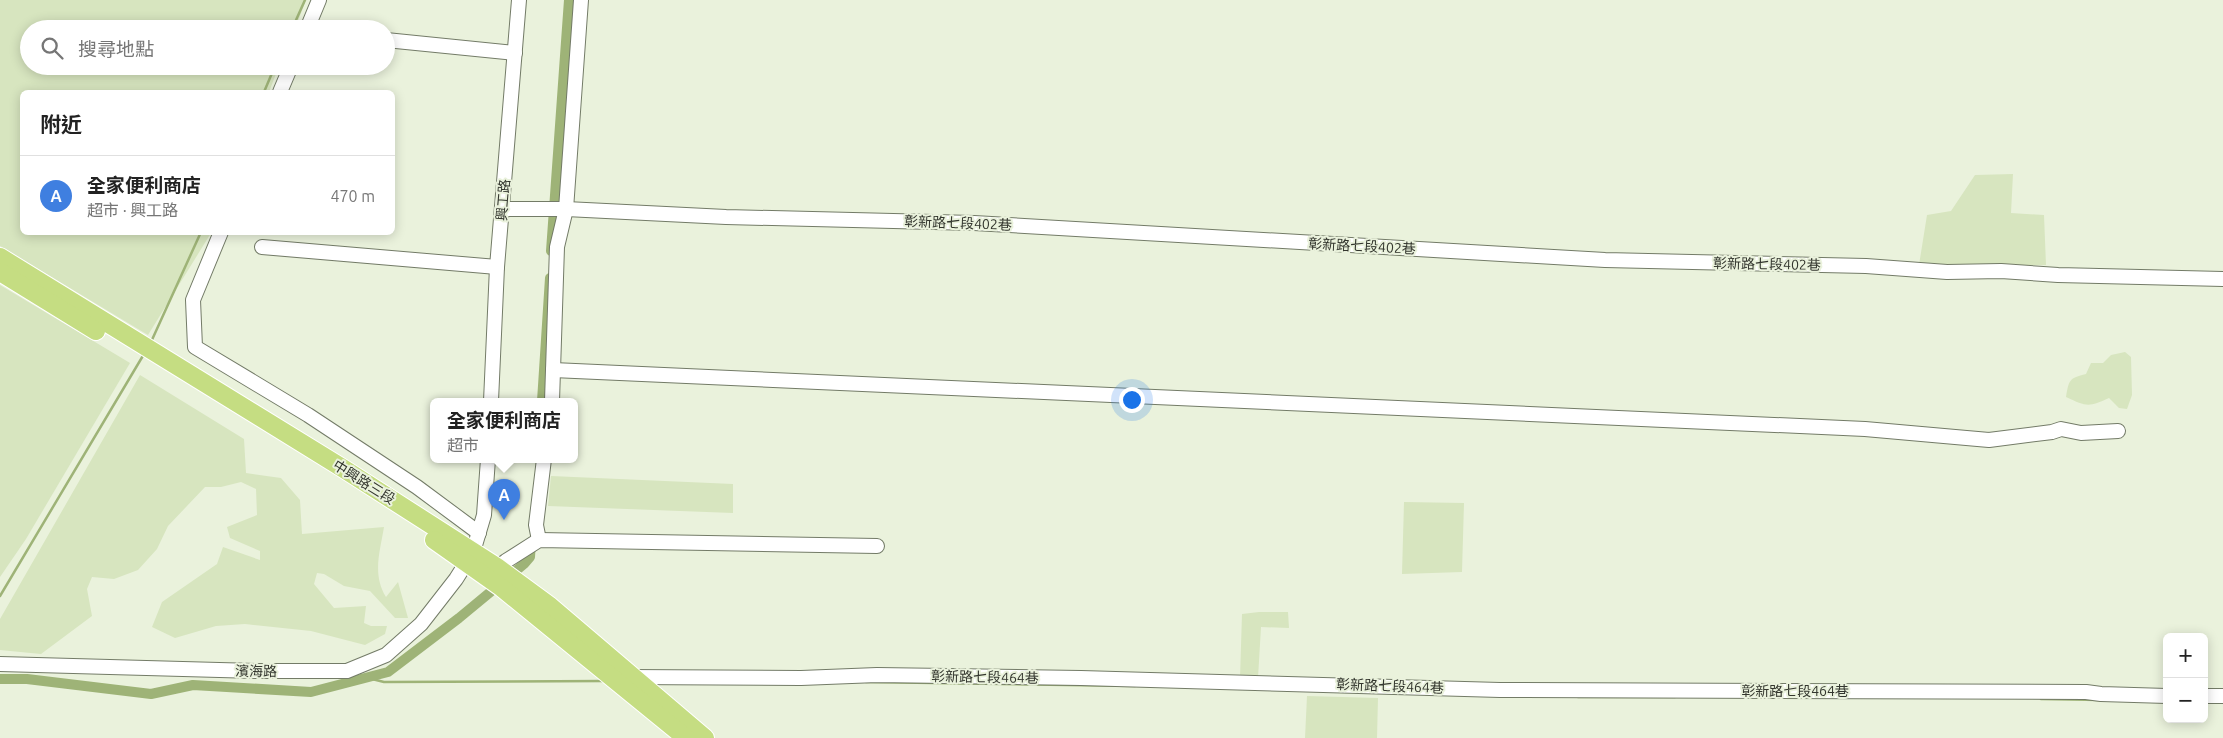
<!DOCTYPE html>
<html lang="zh-TW">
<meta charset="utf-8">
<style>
body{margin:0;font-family:Ubuntu,"Noto Sans TC",sans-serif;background:#f2f2f2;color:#222}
.controls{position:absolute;right:15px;bottom:15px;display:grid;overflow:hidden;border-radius:8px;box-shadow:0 2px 12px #0003}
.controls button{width:45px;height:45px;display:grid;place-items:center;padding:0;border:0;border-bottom:1px solid #e0e0e0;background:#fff;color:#222;font:25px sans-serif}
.you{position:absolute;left:1131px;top:399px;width:18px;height:18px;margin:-12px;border:4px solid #fff;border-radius:50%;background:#1a73e8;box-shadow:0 0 0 8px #1a73e833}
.badge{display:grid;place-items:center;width:32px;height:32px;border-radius:50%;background:#1a73e8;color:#fff;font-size:16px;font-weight:700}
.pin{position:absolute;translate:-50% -41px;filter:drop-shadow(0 1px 2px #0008)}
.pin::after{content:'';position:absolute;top:26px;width:18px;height:15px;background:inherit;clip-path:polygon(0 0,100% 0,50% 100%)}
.popup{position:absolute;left:430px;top:398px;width:148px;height:65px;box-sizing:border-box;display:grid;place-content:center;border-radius:8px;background:#fff;filter:drop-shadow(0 1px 4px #0005);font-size:16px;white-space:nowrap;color:#767676}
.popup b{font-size:19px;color:#222}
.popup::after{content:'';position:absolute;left:50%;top:100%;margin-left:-10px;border:10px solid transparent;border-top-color:#fff}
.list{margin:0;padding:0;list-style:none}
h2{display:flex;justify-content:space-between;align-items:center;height:65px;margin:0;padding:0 20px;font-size:21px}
h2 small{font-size:16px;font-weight:400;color:#767676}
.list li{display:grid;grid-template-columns:32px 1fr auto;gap:15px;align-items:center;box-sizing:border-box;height:80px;padding:0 20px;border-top:1px solid #e0e0e0}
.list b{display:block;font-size:19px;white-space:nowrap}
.list p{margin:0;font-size:16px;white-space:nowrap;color:#767676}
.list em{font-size:16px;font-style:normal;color:#767676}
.icon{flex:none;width:28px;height:28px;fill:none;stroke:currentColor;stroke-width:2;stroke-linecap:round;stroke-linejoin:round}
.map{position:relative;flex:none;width:2223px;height:738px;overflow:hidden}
.search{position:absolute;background:#fff;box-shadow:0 2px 12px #0003;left:20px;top:20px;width:375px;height:55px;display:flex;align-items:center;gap:12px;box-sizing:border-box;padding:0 18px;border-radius:28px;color:#767676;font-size:19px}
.panel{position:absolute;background:#fff;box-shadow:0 2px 12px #0003;left:20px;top:90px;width:375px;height:145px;border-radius:8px}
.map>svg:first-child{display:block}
</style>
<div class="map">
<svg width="2223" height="738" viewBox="0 0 2223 738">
<rect width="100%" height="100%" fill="#eaf2dc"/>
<g fill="#d7e5bf">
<path d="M0,0H306L295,29H29V66H279L269,92H22V232L211,233L148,335L0,246Z"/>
<path d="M2013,174L2011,213L2044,215L2046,265H1919L1927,215L1951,211L1975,175Z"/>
<path d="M0,285L130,363L26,539L0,577Z"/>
<path d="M2125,352L2131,357L2132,395L2127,409L2119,408L2109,398C2089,407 2087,407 2066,397C2069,380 2069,378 2086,374L2091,363H2103L2111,355Z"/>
<path d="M140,375L244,439L246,473L281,478L300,500L302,534L384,527C380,552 372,574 386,597L398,582L408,618H395L370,591L344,586L324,574L317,573L314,584L334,608L366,606L364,623L371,626H387L385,634L365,645L311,631L245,624L216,626L175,638L152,627L162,602L217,564L223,547L260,560V551L230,538L227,527L257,515L256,489L241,482L221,487H205L168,526L157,549L138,570L114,579L92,577L87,589L92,616L41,654L0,650V619Z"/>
<path d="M551,476L733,484V513L548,506Z"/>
<path d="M1404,502L1464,503L1462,572L1402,574Z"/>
<path d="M1259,612H1288L1289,628L1261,627L1258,678H1240L1242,614Z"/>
<path d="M1307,696L1378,698L1377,738H1305Z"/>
</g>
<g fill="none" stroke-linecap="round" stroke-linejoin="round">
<g stroke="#9eb377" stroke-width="2.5">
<path d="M292,29L305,0"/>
<path d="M264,92L275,66"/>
<path d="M151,342L201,232"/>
<path d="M0,596L144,354"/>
<path d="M368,678L384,682L605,681"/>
<path d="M866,682L1135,686"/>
<path d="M1578,697H1675"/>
<path d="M2041,699L2100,700"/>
</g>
<g stroke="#9eb377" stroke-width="10">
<path d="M551,251L569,0"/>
<path d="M542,401L550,278"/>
<path d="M0,679H27L151,694L193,685L311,692L388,672L459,618L524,564L530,557L531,542"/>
</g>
<defs>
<g id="minor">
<path d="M307,29L319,0"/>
<path d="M386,40L515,53"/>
<path d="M280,92L291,66"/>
<path d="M502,209H566L726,217L974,223L1605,260L1866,266L1947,272L2001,271L2058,275L2223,279"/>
<path d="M221,232L193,300L195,347L308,415L417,487L479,533"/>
<path d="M262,247L497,267"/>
<path d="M553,370L1865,429L1989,440L2052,432L2061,429L2081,433L2118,431"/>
<path d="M491,401L497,267L519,0"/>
<path d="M552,401L557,247L566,209L581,0"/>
<path d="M539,540L536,525L544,459"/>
<path d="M490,573L506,561L539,540L877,546"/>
<path d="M0,664L256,671H347L386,655L421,624L456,579L473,552L484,515L488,459"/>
<path d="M628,677L801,678L877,675L1081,678L1500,690L2086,692L2101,694L2167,696"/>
<path d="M2204,696H2223"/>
</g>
<g id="major">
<path d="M0,257L344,469L497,567L550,606L705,738"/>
<path d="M0,272L96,331"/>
<path d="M434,540L502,588L686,738"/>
</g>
</defs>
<use href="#minor" stroke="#737b67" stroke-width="16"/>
<use href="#major" stroke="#fff" stroke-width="20"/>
<use href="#minor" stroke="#fff" stroke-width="14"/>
<use href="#major" stroke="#c5dd82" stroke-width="18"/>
</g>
<g text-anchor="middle" stroke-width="4" stroke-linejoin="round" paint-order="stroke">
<g font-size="14" fill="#33362e" stroke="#eaf2dc">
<text transform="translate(503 200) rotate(-85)" y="5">興工路</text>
<text transform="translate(958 223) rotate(2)" y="5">彰新路七段402巷</text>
<text transform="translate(1362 246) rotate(3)" y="5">彰新路七段402巷</text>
<text transform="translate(1767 264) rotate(1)" y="5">彰新路七段402巷</text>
<text transform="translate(364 482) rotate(32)" y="5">中興路三段</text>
<text transform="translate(256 671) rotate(1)" y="5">濱海路</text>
<text transform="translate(985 677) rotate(1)" y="5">彰新路七段464巷</text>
<text transform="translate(1390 686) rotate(2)" y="5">彰新路七段464巷</text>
<text x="1795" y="696">彰新路七段464巷</text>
</g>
</g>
</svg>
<div class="controls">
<button>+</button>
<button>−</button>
</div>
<div class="you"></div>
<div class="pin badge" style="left:504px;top:520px;background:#3f7fe0">A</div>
<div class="popup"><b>全家便利商店</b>超市</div>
<div class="search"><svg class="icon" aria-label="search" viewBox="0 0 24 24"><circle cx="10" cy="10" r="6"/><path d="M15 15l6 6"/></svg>搜尋地點</div>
<section class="panel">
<h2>附近<small></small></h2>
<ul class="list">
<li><span class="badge" style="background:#3f7fe0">A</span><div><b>全家便利商店</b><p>超市 · 興工路</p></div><em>470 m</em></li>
</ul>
</section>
</div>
